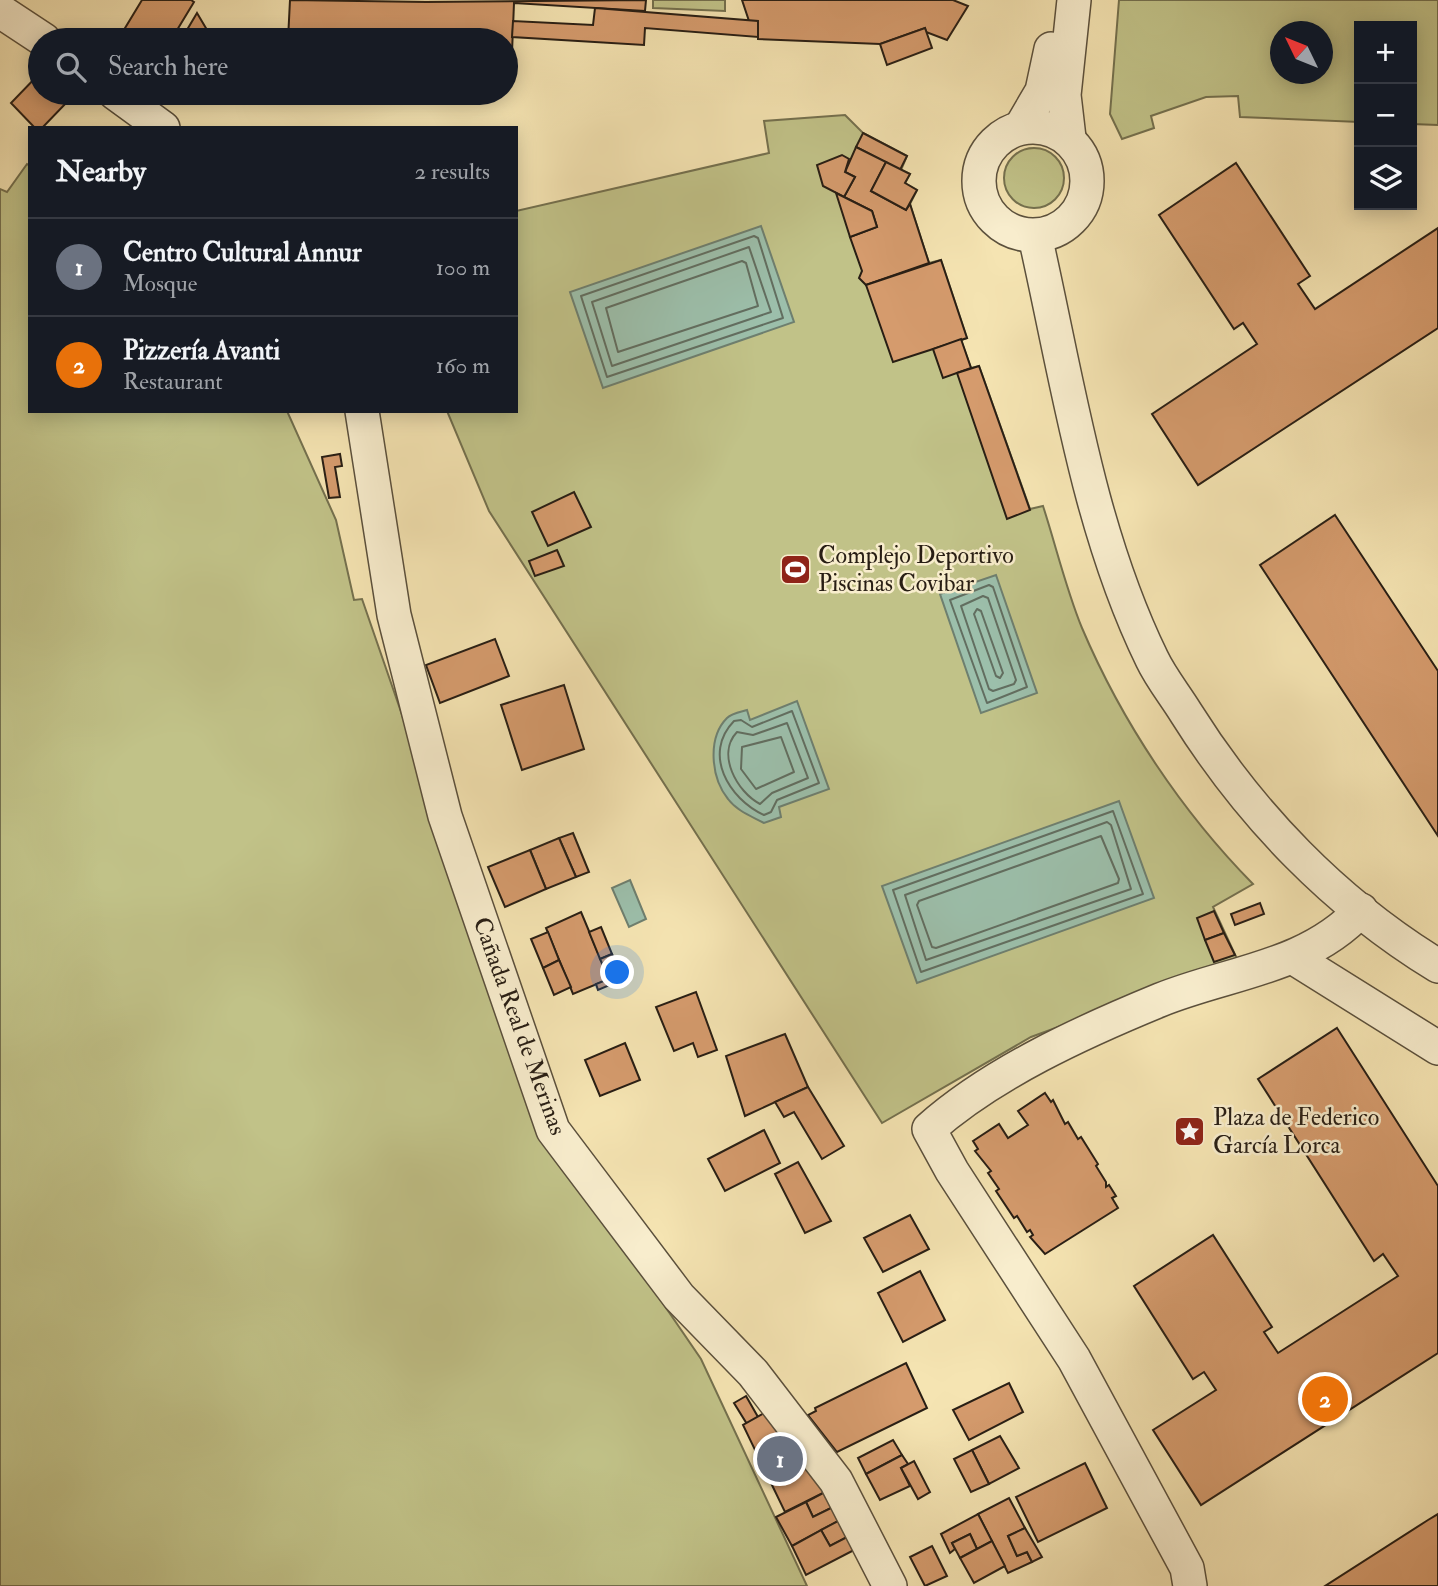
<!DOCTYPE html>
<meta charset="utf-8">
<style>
body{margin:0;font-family:"IM FELL Double Pica",serif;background:#242831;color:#f1f3f6}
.controls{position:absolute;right:21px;top:21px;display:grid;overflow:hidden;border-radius:0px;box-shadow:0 4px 18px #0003}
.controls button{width:63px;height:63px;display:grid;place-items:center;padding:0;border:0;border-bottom:2px solid #363941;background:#171b24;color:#f1f3f6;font:35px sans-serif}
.compass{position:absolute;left:1270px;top:21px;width:63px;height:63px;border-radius:50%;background:#171b24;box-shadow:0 4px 18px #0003;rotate:313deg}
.you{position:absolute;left:618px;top:973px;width:24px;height:24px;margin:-18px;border:5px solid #fff;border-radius:50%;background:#1a73e8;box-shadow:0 0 0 10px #1a73e833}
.badge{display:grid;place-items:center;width:46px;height:46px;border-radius:50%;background:#b45309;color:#fff;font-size:23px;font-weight:700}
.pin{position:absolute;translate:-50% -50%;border:4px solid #fff;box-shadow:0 2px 7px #0006}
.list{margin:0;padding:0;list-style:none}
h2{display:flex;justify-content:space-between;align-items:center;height:91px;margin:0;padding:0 28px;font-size:30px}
h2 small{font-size:23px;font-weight:400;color:#9ea1a6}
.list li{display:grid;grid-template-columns:46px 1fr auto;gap:21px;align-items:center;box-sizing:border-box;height:98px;padding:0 28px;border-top:2px solid #363941}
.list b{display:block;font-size:26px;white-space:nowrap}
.list p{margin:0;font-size:23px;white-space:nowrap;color:#9ea1a6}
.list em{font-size:23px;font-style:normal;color:#9ea1a6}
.icon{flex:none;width:38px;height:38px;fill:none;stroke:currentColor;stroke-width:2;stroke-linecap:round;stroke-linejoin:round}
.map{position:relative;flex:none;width:1438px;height:1586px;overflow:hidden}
.search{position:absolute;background:#171b24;box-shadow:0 4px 18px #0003;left:28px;top:28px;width:490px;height:77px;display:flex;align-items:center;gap:18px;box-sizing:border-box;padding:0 24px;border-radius:38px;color:#9ea1a6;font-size:26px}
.panel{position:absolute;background:#171b24;box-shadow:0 4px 18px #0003;left:28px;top:126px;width:490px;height:287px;border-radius:0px}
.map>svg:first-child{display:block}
</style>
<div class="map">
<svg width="1438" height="1586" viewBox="0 0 1438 1586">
<rect width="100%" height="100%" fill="#f5e4b2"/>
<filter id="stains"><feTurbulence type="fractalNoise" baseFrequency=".00286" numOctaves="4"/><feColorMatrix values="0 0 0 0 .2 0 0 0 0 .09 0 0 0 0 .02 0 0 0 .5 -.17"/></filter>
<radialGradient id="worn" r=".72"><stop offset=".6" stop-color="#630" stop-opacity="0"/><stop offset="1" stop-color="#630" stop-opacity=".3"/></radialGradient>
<g fill="#c1c288" stroke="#74704e" stroke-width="2" fill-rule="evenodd">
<path d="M653,0H725V11L653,8Z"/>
<path d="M1119,0H1438V125L1412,124V26H1359V122L1240,117L1238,96L1206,97L1151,116L1154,128L1122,139L1110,114ZM1280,32H1322V74H1280Z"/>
<path d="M845,115L863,133L907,156L901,170L910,174L905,183L917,190L910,204L929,263L941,260L967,338L961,340L971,368L979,366L1030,509L1043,506C1056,546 1066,589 1082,628C1122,722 1182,812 1253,884L1213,907L1238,961L1031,1037L882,1123L489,511L447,411H516V211L769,153L764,121Z"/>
<circle cx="1034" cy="178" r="30"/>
<path d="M27,164L30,166V411H287L336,520L354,600L362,599L547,1134L701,1359L807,1586H0V189L7,192Z"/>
</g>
<g fill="#9cbfab" stroke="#6e7f6f" stroke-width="2">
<path d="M761,226L794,322L603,388L570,292Z"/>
<path d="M996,575L1037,693L981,713L940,594Z"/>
<path d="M797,701L829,789L779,807L781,817L764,823C751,816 737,811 728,799C711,778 707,738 727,718C732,713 740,712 747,710L750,720Z"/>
<path d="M1119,801L1154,898L917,983L882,886Z"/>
<path d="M630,880L646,919L629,927L612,888Z"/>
</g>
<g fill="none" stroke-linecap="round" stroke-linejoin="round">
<g stroke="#626e60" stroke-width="2">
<path d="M754,236L758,238L783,318L607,377L581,296Z"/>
<path d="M749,247L771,312L612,366L592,302Z"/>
<path d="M742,261L746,263L758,306L618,352L606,308Z"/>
<path d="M989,585L993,587L1027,687L987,703L950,600Z"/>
<path d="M983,596L988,598L1016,680L1014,684L993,691L989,689L961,606Z"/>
<path d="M977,609L981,611L1003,673L1000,678L996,676L974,614Z"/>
<path d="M792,711L819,783L777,800L771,812L764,815C729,799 702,754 734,721L741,720L752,727Z"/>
<path d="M787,723L808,778L772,793L760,804C737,792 716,754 737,732L753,735Z"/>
<path d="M781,737L794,772L756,789L741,769L742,747Z"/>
<path d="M1113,811L1143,894L921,972L893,890Z"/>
<path d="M1107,822L1111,825L1131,889L926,960L905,895Z"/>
<path d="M1101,836L1119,879L1118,883L936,948L932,947L917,905L919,901Z"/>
</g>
</g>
<g fill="#d59b6d" stroke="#281e14" stroke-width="2">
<path d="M142,0H191L194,2L171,40H122L119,38Z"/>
<path d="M290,0L426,2L646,0L645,11L514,3L511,77H506V40H288Z"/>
<path d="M742,0H953L968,6L947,40L926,32L925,28L880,44L758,39V21H749Z"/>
<path d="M595,8L758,21V37L645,28L644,45L512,37L513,21L593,25Z"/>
<path d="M197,13L213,40H181Z"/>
<path d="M925,28L932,48L887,65L880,44Z"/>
<path d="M40,73V93H62L69,100L42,128H35L11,103Z"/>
<path d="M863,133L907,156L900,170L856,147Z"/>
<path d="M856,147L886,162L871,191L906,210L910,204L929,263L866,285L859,278L862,271L850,237L877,227L872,211L844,197L855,177L845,172Z"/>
<path d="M842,155L849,159L845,172L855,177L844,197L823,186L817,165Z"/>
<path d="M886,162L910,174L905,183L917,190L906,210L871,191Z"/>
<path d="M1236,163L1310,276L1298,284L1315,309L1438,228V328L1198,485L1152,414L1257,344L1243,323L1234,329L1159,215Z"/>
<path d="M836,193L872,211L877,227L850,237Z"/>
<path d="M941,260L967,338L893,362L866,285Z"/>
<path d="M961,339L971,368L943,378L933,349Z"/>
<path d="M979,366L1030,510L1007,519L957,373Z"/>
<path d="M340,454L342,466L335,467L340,497L329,498L322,457Z"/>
<path d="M574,492L591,527L548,546L532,512Z"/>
<path d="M1335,515L1438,671V836L1260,565Z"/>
<path d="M557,550L564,566L535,576L529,561Z"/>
<path d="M495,639L509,676L440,703L426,665Z"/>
<path d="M564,685L584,749L522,770L501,705Z"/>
<path d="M573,833L589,872L576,877L559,838Z"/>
<path d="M559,838L576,877L546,889L530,850Z"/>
<path d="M530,850L546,889L505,907L488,867Z"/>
<path d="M1260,903L1264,914L1235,925L1231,914Z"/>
<path d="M1214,911L1224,933L1205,940L1197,918Z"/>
<path d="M581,912L609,979L573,994L546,928Z"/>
<path d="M601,927L612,954L600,959L589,932Z"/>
<path d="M548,932L559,960L543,968L531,939Z"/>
<path d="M1224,933L1235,955L1214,962L1205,940Z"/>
<path d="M612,954L624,979L598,990L596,984L609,979L600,959Z"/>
<path d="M559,960L571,987L554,995L543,968Z"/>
<path d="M696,992L717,1050L698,1057L693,1043L674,1051L656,1007Z"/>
<path d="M1337,1028L1438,1186V1353L1201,1505L1153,1430L1216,1390L1204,1372L1193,1379L1134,1286L1213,1235L1272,1327L1264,1332L1278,1353L1398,1276L1383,1254L1374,1261L1258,1079Z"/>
<path d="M785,1034L808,1087L745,1116L726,1056Z"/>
<path d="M625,1043L640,1080L600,1096L585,1060Z"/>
<path d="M808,1087L844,1146L822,1159L794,1112L784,1117L775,1102Z"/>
<path d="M1045,1093L1051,1102L1053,1100L1065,1124L1068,1122L1078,1139L1081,1137L1098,1164L1096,1166L1106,1182V1187L1109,1185L1116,1196L1112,1198L1118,1208L1045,1254L1030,1237L1033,1235L1030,1230L1027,1232L1017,1216L1014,1218L996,1191L999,1189L988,1173L991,1171L975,1151L978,1149L973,1141L999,1124L1008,1138L1028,1125L1018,1111Z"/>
<path d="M764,1130L780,1163L725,1191L708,1159Z"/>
<path d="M798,1162L831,1221L805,1233L775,1174Z"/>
<path d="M910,1215L929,1249L883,1272L864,1238Z"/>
<path d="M920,1271L945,1320L903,1342L878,1293Z"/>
<path d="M906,1363L927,1408L837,1452L808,1415L816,1411L815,1408Z"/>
<path d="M1009,1383L1023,1412L969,1440L953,1410Z"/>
<path d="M746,1396L758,1417L747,1424L734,1403Z"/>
<path d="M766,1412L825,1492L785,1512L743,1425Z"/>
<path d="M1000,1436L1019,1468L989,1484L972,1450Z"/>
<path d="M893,1440L902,1455L866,1474L858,1458Z"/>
<path d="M972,1450L989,1484L971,1492L954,1459Z"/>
<path d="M902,1455L908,1464L901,1468L910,1486L880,1500L866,1474Z"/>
<path d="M914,1461L930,1492L918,1499L901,1468Z"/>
<path d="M1085,1463L1107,1508L1038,1542L1016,1497Z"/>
<path d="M825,1492L833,1507L813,1517L806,1502Z"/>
<path d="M1009,1498L1025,1528L1008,1536L1017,1556L1027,1552L1032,1562L1008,1573L978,1514Z"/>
<path d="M806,1502L813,1517L833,1507L840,1520L792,1546L776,1517Z"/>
<path d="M978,1514L992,1541L977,1549L970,1534L952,1543L955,1549L950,1553L941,1534Z"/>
<path d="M1438,1514V1586H1325L1428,1520Z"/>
<path d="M840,1520L849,1536L830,1546L821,1530Z"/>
<path d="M1025,1528L1042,1557L1032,1562L1027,1552L1017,1556L1008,1536Z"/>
<path d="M821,1530L830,1546L849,1536L856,1549L806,1575L792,1546Z"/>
<path d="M970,1534L977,1549L960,1558L952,1543Z"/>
<path d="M992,1541L1005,1566L974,1583L960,1558Z"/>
<path d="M932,1546L947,1576L925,1586L910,1557Z"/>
</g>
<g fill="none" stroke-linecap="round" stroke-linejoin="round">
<defs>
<g id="minor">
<path d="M0,11L44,40"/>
<path d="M115,93L163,128"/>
<circle cx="1033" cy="181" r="54"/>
<path d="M1021,127L1042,91L1051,49"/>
<path d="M1069,138L1064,95L1074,0"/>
<path d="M1035,236C1067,377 1088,528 1152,659C1161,678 1175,695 1186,713C1250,815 1335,903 1438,966"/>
<path d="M362,411L394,615L445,816L553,1130L679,1297L753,1373L836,1481L890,1586"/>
<path d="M1294,958L1438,1048"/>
<path d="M1190,1586L1187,1568L1074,1359L952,1171L929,1129C992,1073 1082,1032 1160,1000C1229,972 1307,968 1361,910"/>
</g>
</defs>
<use href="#minor" stroke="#5b503c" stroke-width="36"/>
<use href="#minor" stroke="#f8edcd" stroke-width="33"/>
</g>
<defs>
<symbol id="stadium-square" viewBox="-11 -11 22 22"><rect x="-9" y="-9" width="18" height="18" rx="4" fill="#8f2418" stroke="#f8edcd"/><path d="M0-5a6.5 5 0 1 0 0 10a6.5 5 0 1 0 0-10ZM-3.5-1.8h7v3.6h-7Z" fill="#fff"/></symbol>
<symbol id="sight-square" viewBox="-11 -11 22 22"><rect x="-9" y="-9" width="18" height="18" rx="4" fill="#8f2418" stroke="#f8edcd"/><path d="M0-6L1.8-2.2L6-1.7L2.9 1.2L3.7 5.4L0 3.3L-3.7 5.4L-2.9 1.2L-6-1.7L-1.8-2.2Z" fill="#fff"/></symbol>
</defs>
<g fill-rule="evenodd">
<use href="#stadium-square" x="778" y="552" width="35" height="35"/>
<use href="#sight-square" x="1172" y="1114" width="35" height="35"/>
</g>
<g text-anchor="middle" stroke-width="5" stroke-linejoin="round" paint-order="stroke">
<g font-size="24" fill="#281e14" stroke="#f8edcd" text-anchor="start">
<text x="818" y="563">Complejo Deportivo<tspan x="818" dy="28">Piscinas Covibar</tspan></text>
<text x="1213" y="1125">Plaza de Federico<tspan x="1213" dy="28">García Lorca</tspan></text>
</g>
<g font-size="24" fill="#281e14" stroke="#f8edcd">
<text transform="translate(520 1026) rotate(70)" y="8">Cañada Real de Merinas</text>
</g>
</g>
<rect width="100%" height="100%" filter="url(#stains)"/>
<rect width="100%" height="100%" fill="url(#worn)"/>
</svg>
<div class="controls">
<button>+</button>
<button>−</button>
<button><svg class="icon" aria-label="layers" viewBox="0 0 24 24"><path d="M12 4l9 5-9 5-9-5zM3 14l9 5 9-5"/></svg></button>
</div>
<svg class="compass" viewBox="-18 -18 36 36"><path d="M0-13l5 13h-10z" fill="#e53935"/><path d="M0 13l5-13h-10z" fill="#9ea1a6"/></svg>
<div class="you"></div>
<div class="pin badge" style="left:780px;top:1459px;background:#6b7280">1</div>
<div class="pin badge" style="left:1325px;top:1399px;background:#e8710a">2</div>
<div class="search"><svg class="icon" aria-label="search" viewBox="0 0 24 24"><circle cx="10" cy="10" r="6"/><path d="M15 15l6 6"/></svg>Search here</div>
<section class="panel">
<h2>Nearby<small>2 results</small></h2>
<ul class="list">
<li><span class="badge" style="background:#6b7280">1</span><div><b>Centro Cultural Annur</b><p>Mosque</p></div><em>100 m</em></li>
<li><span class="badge" style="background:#e8710a">2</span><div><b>Pizzería Avanti</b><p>Restaurant</p></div><em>160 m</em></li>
</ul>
</section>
</div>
